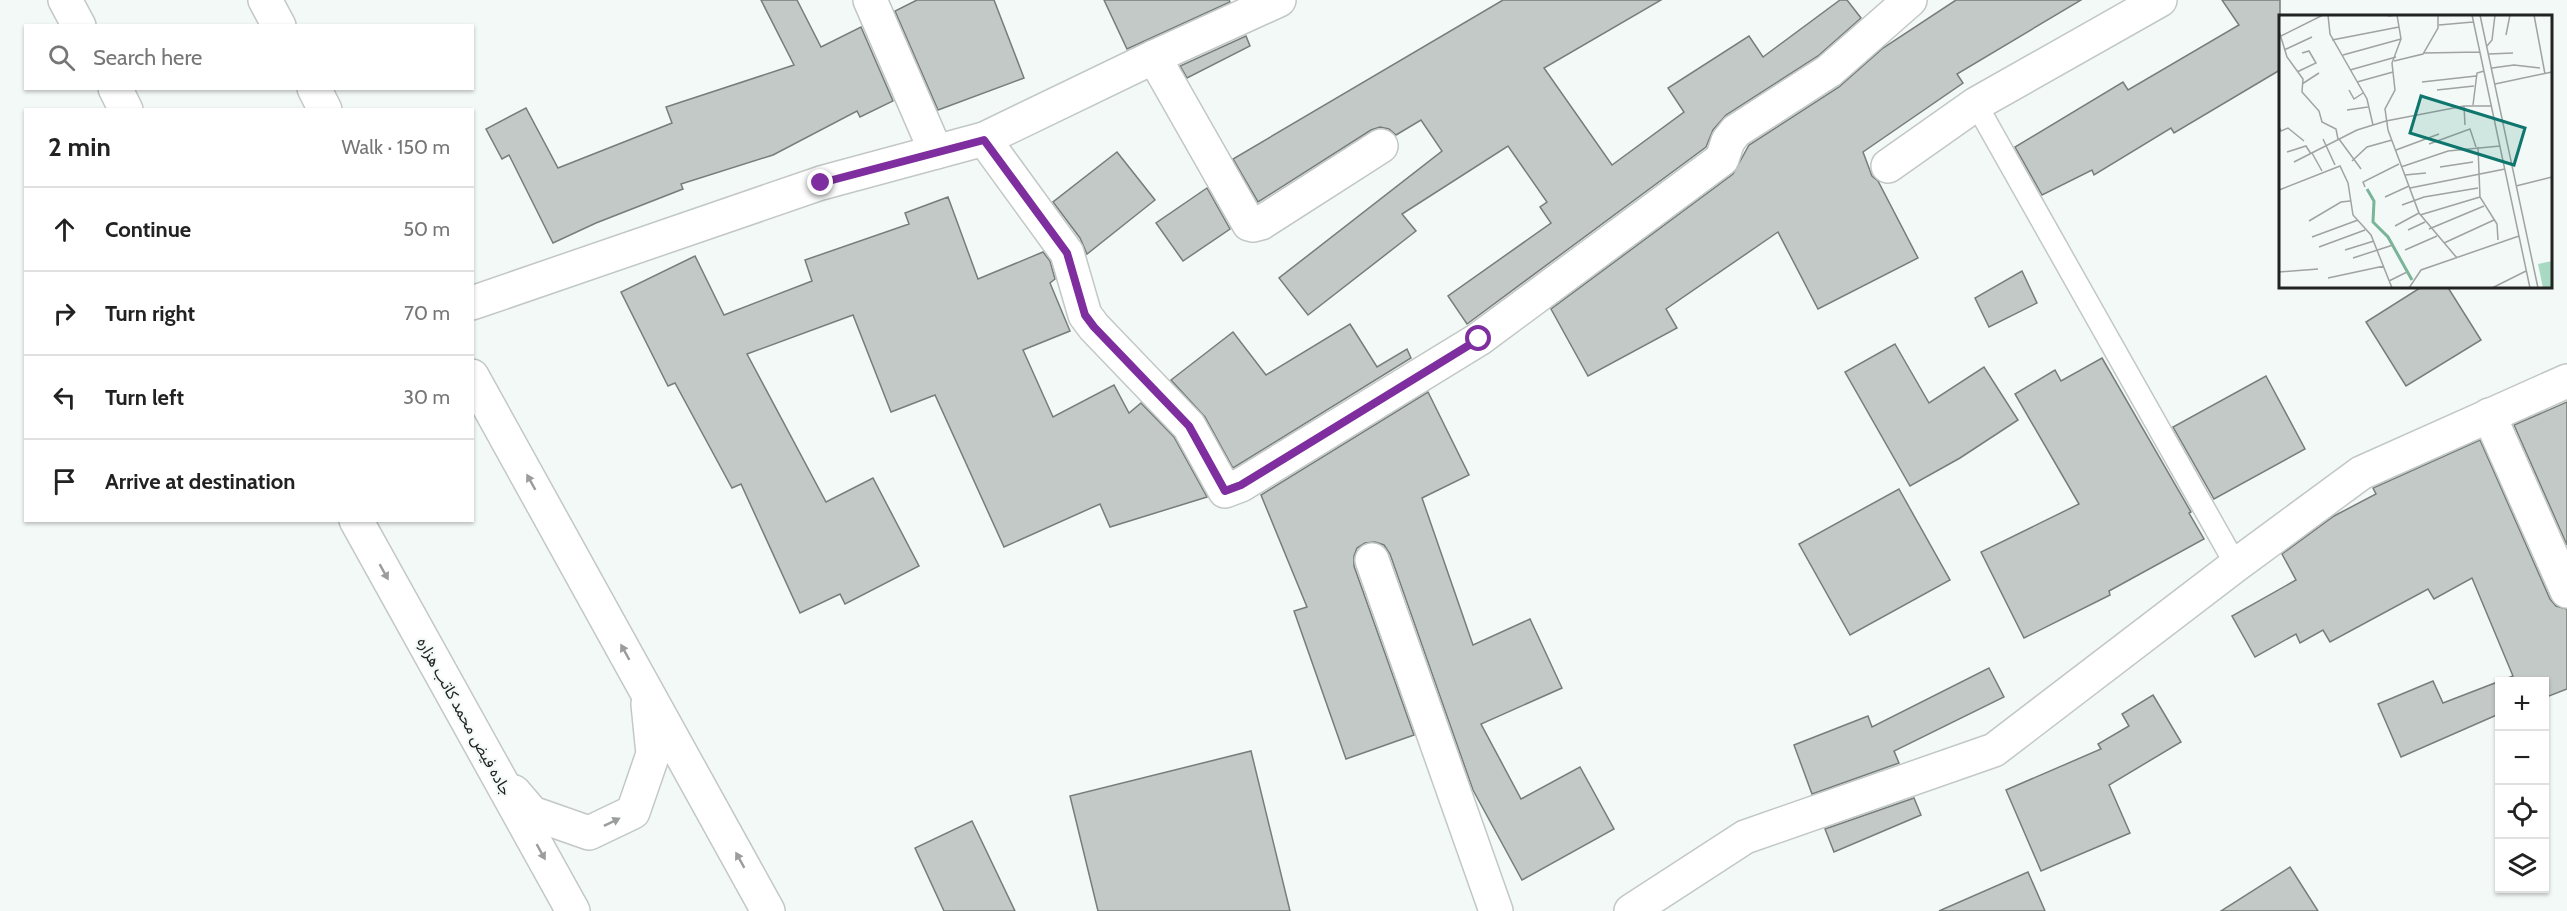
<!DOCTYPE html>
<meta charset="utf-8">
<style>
body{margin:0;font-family:Cabin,"Noto Sans Arabic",sans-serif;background:#f6f6f6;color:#222}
.controls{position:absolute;right:18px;bottom:18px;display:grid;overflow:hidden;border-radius:0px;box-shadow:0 2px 4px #0004}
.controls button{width:54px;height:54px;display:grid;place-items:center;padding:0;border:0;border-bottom:2px solid #e0e0e0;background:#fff;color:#222;font:30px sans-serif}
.stop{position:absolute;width:18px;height:18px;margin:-14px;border:4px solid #7e2e9e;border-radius:50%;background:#fff}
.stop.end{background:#7e2e9e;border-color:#fff;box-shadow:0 2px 6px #0008}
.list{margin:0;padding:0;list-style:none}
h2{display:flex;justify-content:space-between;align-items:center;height:78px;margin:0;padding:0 24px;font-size:26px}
h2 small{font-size:20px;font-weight:400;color:#767676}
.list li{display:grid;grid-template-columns:39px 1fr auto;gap:18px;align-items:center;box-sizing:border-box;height:84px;padding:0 24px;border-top:2px solid #e0e0e0}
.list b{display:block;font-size:22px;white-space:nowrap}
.list em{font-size:20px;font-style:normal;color:#767676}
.icon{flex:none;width:33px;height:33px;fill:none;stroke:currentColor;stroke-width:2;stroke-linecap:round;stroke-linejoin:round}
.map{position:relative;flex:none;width:2567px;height:911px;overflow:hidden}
.search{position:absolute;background:#fff;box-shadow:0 2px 4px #0004;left:24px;top:24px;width:450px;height:66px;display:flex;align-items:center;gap:15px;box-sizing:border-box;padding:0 21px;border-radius:0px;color:#767676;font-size:22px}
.panel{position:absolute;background:#fff;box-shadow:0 2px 4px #0004;left:24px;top:108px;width:450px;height:414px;border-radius:0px}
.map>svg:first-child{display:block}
</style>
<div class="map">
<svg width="2567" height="911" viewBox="0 0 2567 911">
<rect width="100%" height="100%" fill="#f3f9f6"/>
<g fill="#c3c9c6" stroke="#777d7a" stroke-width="1.5">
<path d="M761,0H797L821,47L861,27L893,101L860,117L857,111L773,155L681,184L683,189L596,223L553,243L509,155L502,159L486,129L526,108L558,168L672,123L666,107L794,65Z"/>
<path d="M917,0H994L1024,78L938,110L895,11Z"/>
<path d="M1104,0H1229L1230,2L1127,49Z"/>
<path d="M1503,0H1661L1544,68L1612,165L1684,112L1668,88L1749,36L1763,57L1840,0H1847L1861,18L1818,56L1726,115L1713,130L1706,147L1467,324L1448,296L1551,223L1540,207L1547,202L1508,146L1402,214L1416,231L1308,315L1279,278L1442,151L1421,120L1396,135L1389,129L1380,127L1371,130L1258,202L1233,159Z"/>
<path d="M1956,0H2081L1957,74L1963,83L1863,152L1872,176L1878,181L1918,258L1818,309L1778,232L1666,309L1677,328L1588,376L1551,309L1733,174L1749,145L1839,87L1883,48Z"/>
<path d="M2222,0H2280V70L2174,133L2171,128L2094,175L2092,170L2042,195L2015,147L2123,82L2128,90L2239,25Z"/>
<path d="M1246,36L1250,46L1187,78L1180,66Z"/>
<path d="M1117,152L1155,200L1087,254L1080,238L1053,202Z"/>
<path d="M1207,188L1230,229L1183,261L1156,223Z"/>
<path d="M948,197L978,279L1043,252L1050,261L1055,279L1050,283L1070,331L1023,350L1053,417L1114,385L1129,413L1141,403L1174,437L1207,497L1110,527L1100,504L1004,547L935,395L891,412L853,315L747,354L826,502L873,478L919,566L845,604L840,594L800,613L741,484L732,488L675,383L668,386L621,292L695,256L724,315L812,281L805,260L909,224L905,213Z"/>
<path d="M2022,271L2037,303L1989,327L1975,298Z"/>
<path d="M2423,286H2447L2481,340L2406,386L2366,322Z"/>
<path d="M1350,324L1377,367L1407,349L1411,358L1233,468L1205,417L1171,380L1233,332L1266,375Z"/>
<path d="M1895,344L1929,403L1984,367L2018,420L1960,458L1910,486L1845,372Z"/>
<path d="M2102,358L2191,512L2189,513L2204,539L2109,591L2110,595L2024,638L1981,552L2079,504L2015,394L2055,370L2061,381Z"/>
<path d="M2266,376L2305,449L2214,499L2173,427Z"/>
<path d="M1428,392L1469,475L1422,498L1473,645L1530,619L1562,688L1481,724L1521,799L1580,767L1614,829L1522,880L1473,790L1390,554L1384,545L1375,542L1365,543L1357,548L1354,556V566L1414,735L1346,759L1294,611L1307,607L1261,495Z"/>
<path d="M2567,402V545L2514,425Z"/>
<path d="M2480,440L2550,599L2556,606L2567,609V689L2544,698V681H2499V714L2401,757L2378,704L2433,681L2443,703L2513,676L2472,578L2434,599L2428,589L2330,642L2323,630L2300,643L2296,634L2255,657L2232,616L2296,580L2282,554L2334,516L2376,494L2373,488Z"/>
<path d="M1899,489L1950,580L1850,635L1799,544Z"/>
<path d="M1989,668L2004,697L1894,751L1899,763L1812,794L1794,745L1868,716L1872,727Z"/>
<path d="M2153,695L2181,742L2109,785L2130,833L2041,871L2006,790L2101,749L2098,744L2129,726L2122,714Z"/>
<path d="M1251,751L1290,911H1098L1070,796Z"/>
<path d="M1914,798L1921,815L1834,852L1825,829Z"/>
<path d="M972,821L1015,911H944L915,848Z"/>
<path d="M2290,867L2318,911H2221Z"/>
<path d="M2028,872L2045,911H1939Z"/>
</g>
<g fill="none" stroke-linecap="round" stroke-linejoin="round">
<defs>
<path id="service" d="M1976,104L2236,565"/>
<g id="minor">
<path d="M870,0L936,152"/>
<path d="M1154,57L1249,224L1253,225L1261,223L1381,146"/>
<path d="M984,139L1067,253L1085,315L1094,327L1189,426L1225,491L1241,485L1479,339L1722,159L1728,141L1736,131L1829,71L1910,0"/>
<path d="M1888,166L1976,104L2160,0"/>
<path d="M472,303L821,183L984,139L1154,57L1279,0"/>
<path d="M2489,415L2567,591"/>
<path d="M1372,560L1496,911"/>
<path d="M1631,911L1745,837L1994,750L2236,565L2361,473L2567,381"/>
</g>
<g id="primary">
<path d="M65,0L79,26"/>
<path d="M265,0L279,26"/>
<path d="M115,88L126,110"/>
<path d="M314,88L325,110"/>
<path d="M472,376L768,911"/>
<path d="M356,520L573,911"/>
<path d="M514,792L532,813L589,833L633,812L653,754L648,704"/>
</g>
</defs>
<use href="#service" stroke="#c2c8c5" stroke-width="24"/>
<use href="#minor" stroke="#c2c8c5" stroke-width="36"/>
<use href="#primary" stroke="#c2c8c5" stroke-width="36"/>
<use href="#service" stroke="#fff" stroke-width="21"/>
<use href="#minor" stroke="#fff" stroke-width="33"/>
<use href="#primary" stroke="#fff" stroke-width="33"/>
</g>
<defs><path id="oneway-solid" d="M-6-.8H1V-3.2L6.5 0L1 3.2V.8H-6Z" transform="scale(1.5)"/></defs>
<g fill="#9b9c9c">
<use href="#oneway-solid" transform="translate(531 482) rotate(-119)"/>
<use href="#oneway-solid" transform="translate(384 572) rotate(61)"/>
<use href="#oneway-solid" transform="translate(625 652) rotate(-119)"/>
<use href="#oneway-solid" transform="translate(612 822) rotate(-26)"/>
<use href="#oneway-solid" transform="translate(541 852) rotate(61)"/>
<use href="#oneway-solid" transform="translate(740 860) rotate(-119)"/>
</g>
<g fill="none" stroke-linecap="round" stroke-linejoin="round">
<path stroke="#7e2e9e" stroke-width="8" d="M821,183L984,140L1067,253L1085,315L1094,327L1189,426L1225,491L1241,485L1479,339"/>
</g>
<g text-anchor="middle" stroke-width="4.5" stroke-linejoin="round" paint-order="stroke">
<g font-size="16" fill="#212322" stroke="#f3f9f6">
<text transform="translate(465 716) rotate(61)" y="6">جاده فیض محمد کاتب هزاره</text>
</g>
</g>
<g transform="translate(2279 15)">
<rect width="273" height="273" fill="#f3f9f6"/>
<path d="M273,246V273H264L259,249Z" fill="#a8d9c2"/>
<path fill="none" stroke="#7ab499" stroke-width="3" d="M88,174L95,186L94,207L109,222L133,265"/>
<path fill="none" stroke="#9fa3a1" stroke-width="1.5" d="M49,0L51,19L88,84L94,110M193,0L251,273M201,0L259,273M255,0L266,59M109,1L118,0L122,24L113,48L116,75L106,94L109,115L140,198L178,243M160,10L194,7M0,16L8,42L24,64L23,77L40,96L43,107L57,114L59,124M227,20L231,0M2,21L44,0M53,25L120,12M208,31L213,25L216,0M5,35L33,22M145,38L201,37M210,39L234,38M64,40L122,24M115,46L144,39L159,13V0M213,53L235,50L261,53M71,55L117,42M18,57L37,48L30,36L23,38M78,67L114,57M143,67L197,61M23,69L40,58M216,69L273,57M70,75L75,84L84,78M158,75L195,71M194,90L198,58L205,56M185,91L186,110M68,95L89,92M0,112L2,116L9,113L25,126M44,124L56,150M60,124L82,154M150,129L191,114L197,132M199,132L201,182L218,209L219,225M117,135L160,119M8,137L27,131L32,139M33,138L43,156M73,146L88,132L113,125M15,147L78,115L107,106L185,91H213M122,152L169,136L221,131M161,152L194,147M126,160L147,158M237,171L273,162M86,172L84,167L120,149M131,173L226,154M0,175L61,151L69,168L74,200L92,220L113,273M106,182L130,171M123,190L145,182L199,173M141,200L201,182M30,206L62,187L71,186M116,211L140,198M150,214L205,191M129,215L146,207M33,222L79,205M165,228L215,205M40,232L86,215M66,235L95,226M126,235L158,221M74,243L114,230M0,257L39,254M49,263L105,251M110,266L128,257M130,273L142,255L240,221M213,273L247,256"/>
<path fill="#0f766e" fill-opacity="0.15" stroke="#0f766e" stroke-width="3" d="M142,81L246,113L235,150L131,118Z"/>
<rect width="273" height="273" fill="none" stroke="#212322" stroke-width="3"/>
</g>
</svg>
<div class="controls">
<button>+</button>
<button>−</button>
<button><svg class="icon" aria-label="locate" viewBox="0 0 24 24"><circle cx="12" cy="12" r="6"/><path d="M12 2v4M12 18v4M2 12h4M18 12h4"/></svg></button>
<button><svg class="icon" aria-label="layers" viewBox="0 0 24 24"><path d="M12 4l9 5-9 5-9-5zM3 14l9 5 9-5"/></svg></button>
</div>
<div class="stop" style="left:1479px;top:339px"></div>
<div class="stop end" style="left:821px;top:183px"></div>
<div class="search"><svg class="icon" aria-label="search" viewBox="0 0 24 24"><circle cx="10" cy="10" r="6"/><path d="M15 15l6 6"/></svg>Search here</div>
<section class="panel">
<h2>2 min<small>Walk · 150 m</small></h2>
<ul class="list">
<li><svg class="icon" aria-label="ahead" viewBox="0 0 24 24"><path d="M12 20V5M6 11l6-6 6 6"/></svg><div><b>Continue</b></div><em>50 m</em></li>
<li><svg class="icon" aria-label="right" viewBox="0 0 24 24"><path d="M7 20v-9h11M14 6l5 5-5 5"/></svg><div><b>Turn right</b></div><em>70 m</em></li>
<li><svg class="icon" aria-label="left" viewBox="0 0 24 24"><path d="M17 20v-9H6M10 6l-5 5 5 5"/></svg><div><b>Turn left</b></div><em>30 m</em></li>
<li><svg class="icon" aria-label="arrive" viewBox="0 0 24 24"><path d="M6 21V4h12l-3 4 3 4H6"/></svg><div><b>Arrive at destination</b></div></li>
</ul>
</section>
</div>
